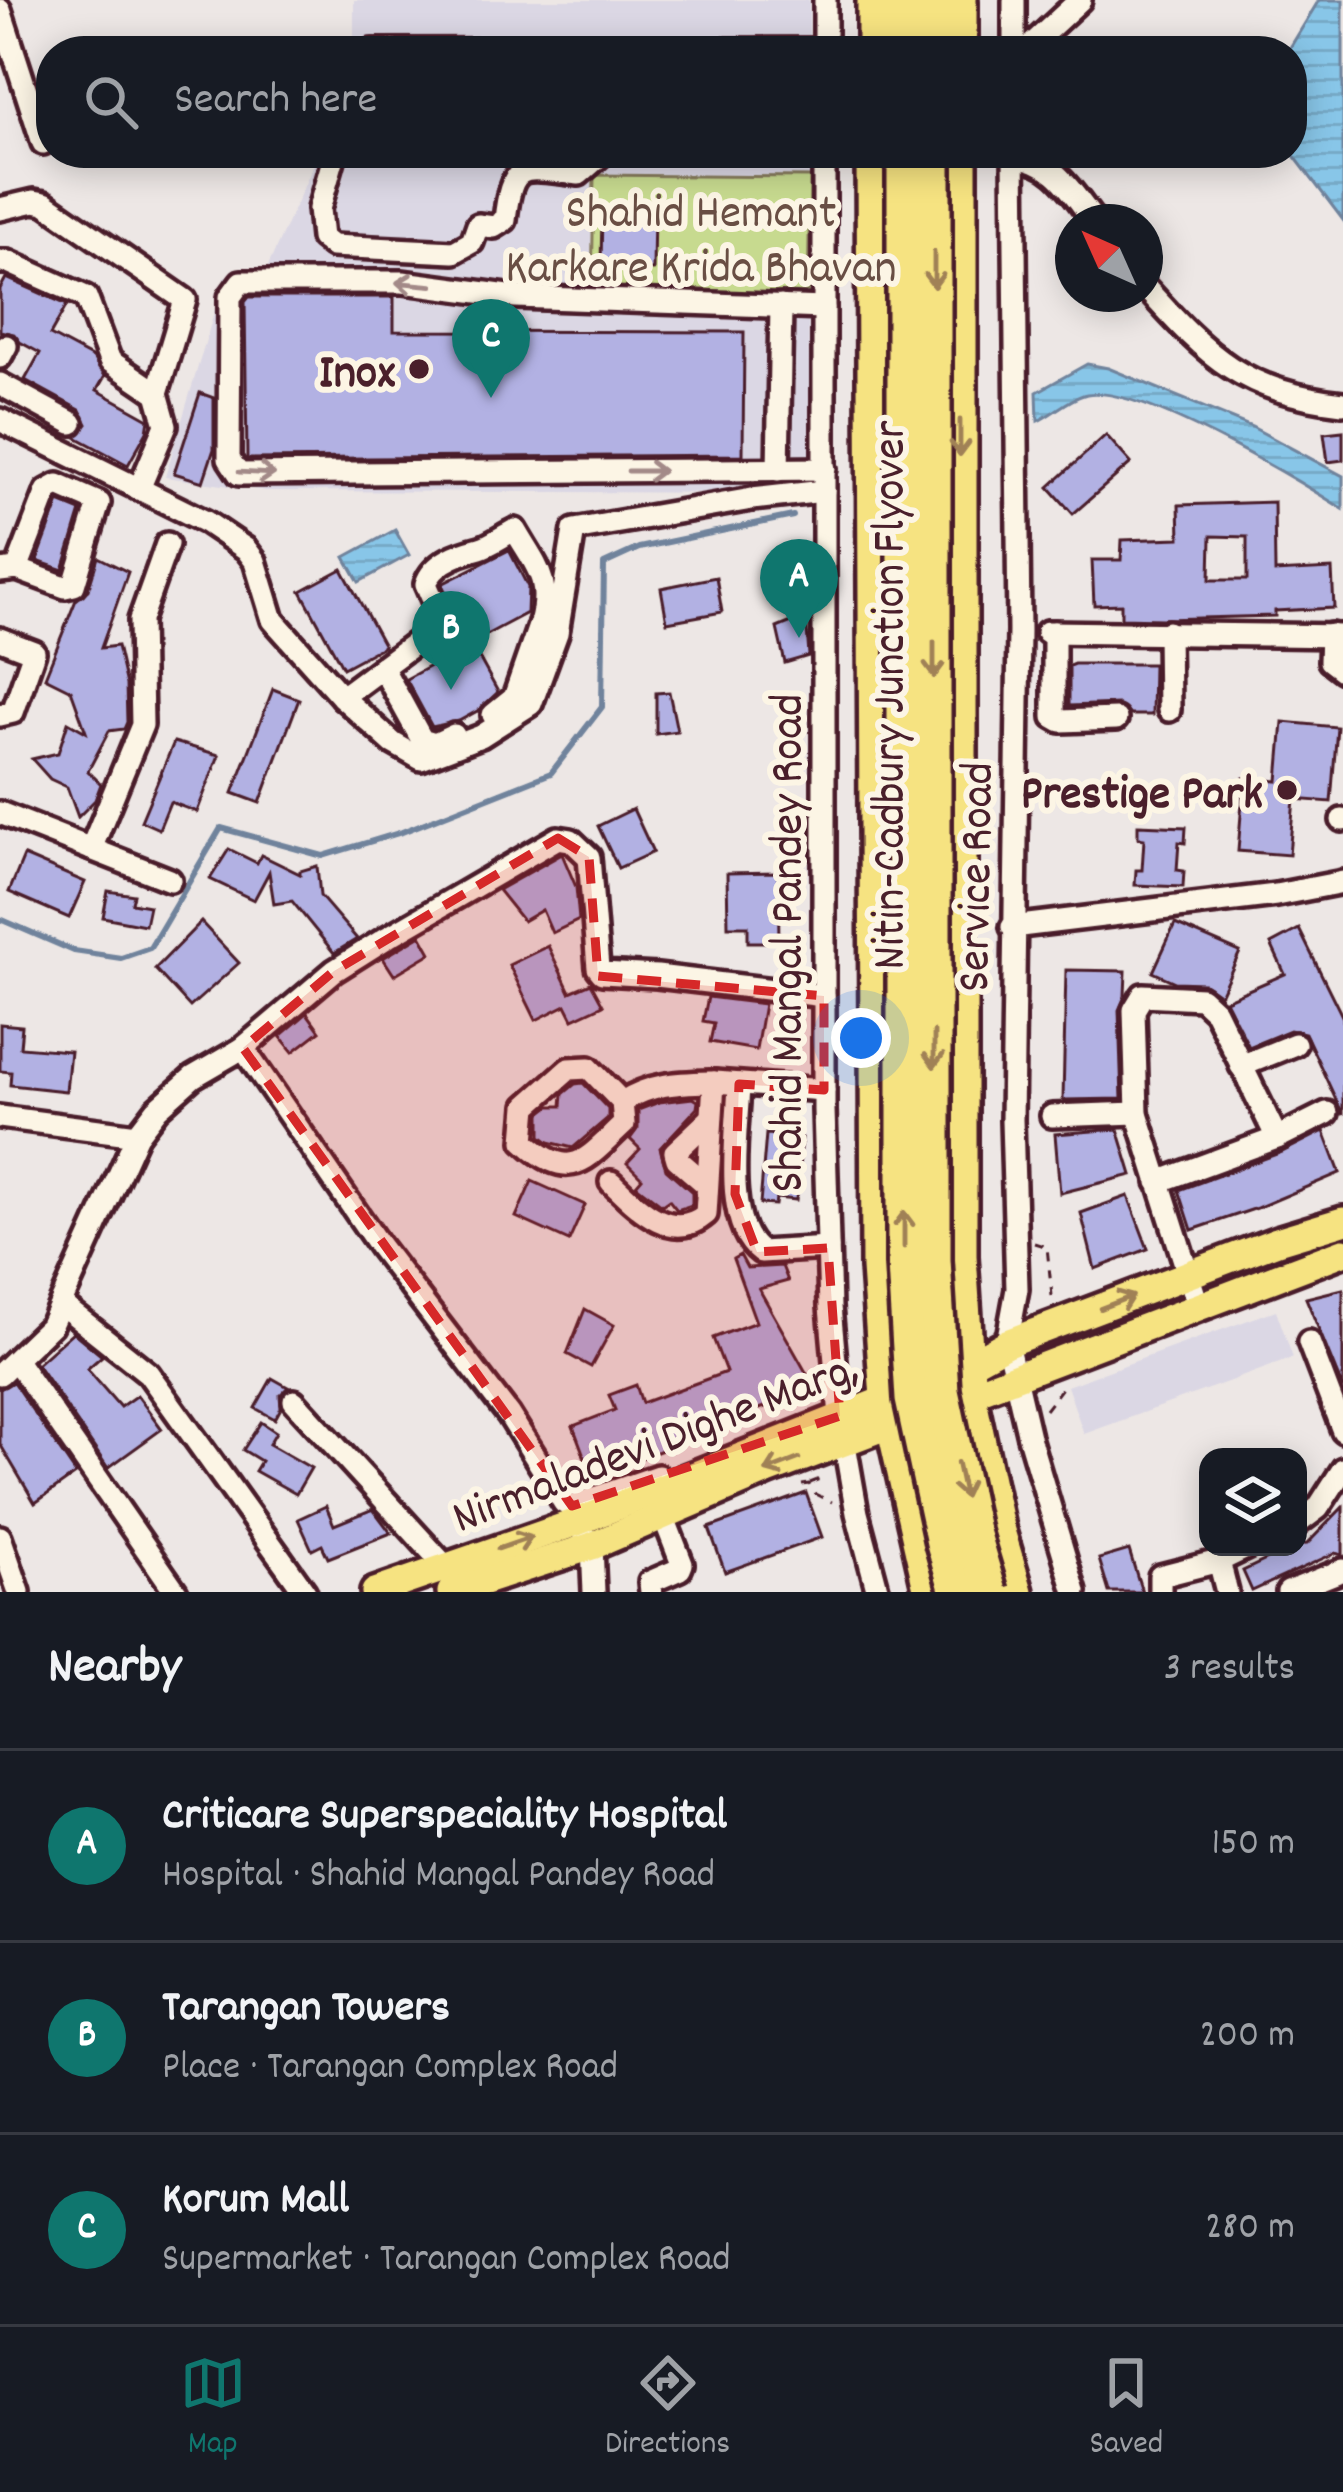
<!DOCTYPE html>
<meta charset="utf-8">
<style>
body{margin:0;font-family:Dekko,sans-serif;background:#242831;color:#f1f3f6}
.controls{position:absolute;right:36px;bottom:36px;display:grid;overflow:hidden;border-radius:24px;box-shadow:0 6px 30px #0003}
.controls button{width:108px;height:108px;display:grid;place-items:center;padding:0;border:0;border-bottom:3px solid #363941;background:#171b24;color:#f1f3f6;font:60px sans-serif}
.compass{position:absolute;left:1055px;top:204px;width:108px;height:108px;border-radius:50%;background:#171b24;box-shadow:0 6px 30px #0003;rotate:315deg}
.you{position:absolute;left:861px;top:1038px;width:42px;height:42px;margin:-30px;border:9px solid #fff;border-radius:50%;background:#1a73e8;box-shadow:0 0 0 18px #1a73e833}
.badge{display:grid;place-items:center;width:78px;height:78px;border-radius:50%;background:#0f766e;color:#fff;font-size:39px;font-weight:700}
.pin{position:absolute;translate:-50% -99px;filter:drop-shadow(0 3px 6px #0008)}
.pin::after{content:'';position:absolute;top:63px;width:42px;height:36px;background:inherit;clip-path:polygon(0 0,100% 0,50% 100%)}
.list{margin:0;padding:0;list-style:none}
h2{display:flex;justify-content:space-between;align-items:center;height:156px;margin:0;padding:0 48px;font-size:51px}
h2 small{font-size:39px;font-weight:400;color:#9ea1a6}
.list li{display:grid;grid-template-columns:78px 1fr auto;gap:36px;align-items:center;box-sizing:border-box;height:192px;padding:0 48px;border-top:3px solid #363941}
.list b{display:block;font-size:45px;white-space:nowrap}
.list p{margin:0;font-size:39px;white-space:nowrap;color:#9ea1a6}
.list em{font-size:39px;font-style:normal;color:#9ea1a6}
.icon{flex:none;width:66px;height:66px;fill:none;stroke:currentColor;stroke-width:2;stroke-linecap:round;stroke-linejoin:round}
.map{position:relative;flex:none;width:1343px;height:1592px;overflow:hidden}
.search{position:absolute;background:#171b24;box-shadow:0 6px 30px #0003;left:36px;right:36px;top:36px;height:132px;display:flex;align-items:center;gap:30px;box-sizing:border-box;padding:0 42px;border-radius:48px;color:#9ea1a6;font-size:45px}
.sheet{height:732px;background:#171b24}
nav{display:flex;justify-content:space-around;align-items:center;box-sizing:border-box;height:168px;border-top:3px solid #363941;background:#171b24;font-size:33px;color:#9ea1a6}
nav a{display:grid;justify-items:center;gap:6px}
nav .on{color:#0f766e}
.map>svg:first-child{display:block}
</style>
<div class="map">
<svg width="1343" height="1592" viewBox="0 0 1343 1592">
<defs>
<pattern id="water-rules" width="6" height="5" patternUnits="userSpaceOnUse" patternTransform="scale(3)"><rect width="6" height="5" fill="#88c6e8"/><path d="M0 2.5h6" fill="none" stroke="#77aac7"/></pattern>
</defs>
<rect width="100%" height="100%" fill="#ede7e5"/>
<filter id="ink" filterUnits="userSpaceOnUse"><feTurbulence type="fractalNoise" baseFrequency=".00833" numOctaves="2"/><feDisplacementMap in="SourceGraphic" scale="24" xChannelSelector="R" yChannelSelector="G"/><feConvolveMatrix kernelMatrix="1 2 1 2 8 2 1 2 1" color-interpolation-filters="sRGB"/></filter>
<g filter="url(#ink)">
<g fill="#dbd7e4">
<rect x="354" y="0" width="455" height="51"/>
<path d="M319,153H810V177L594,175L808,299L811,493L266,491L165,477L225,276L264,275Z"/>
<path d="M1276,1310L1293,1358L1084,1434L1067,1386Z"/>
</g>
<path fill="#c7da8f" stroke="#887c5d" stroke-width="3" d="M594,175L810,177L808,299L592,296Z"/>
<g fill="url(#water-rules)" stroke="#6f839c" stroke-width="3">
<path d="M1319,0H1343V220L1292,153V51H1288Z"/>
<path d="M1087,364L1108,368L1252,427L1343,476V509C1295,479 1139,385 1087,394C1071,397 1053,414 1038,421L1037,392Z"/>
<path d="M395,530L409,555L359,582L345,557Z"/>
</g>
<g fill="none" stroke-linecap="round" stroke-linejoin="round">
<path stroke="#6f839c" stroke-width="6" d="M0,919L74,951L121,958L150,948L221,828L323,856L402,832L551,773L602,707L604,564L639,548L793,516"/>
</g>
<g fill="#b2b1e3" stroke="#4a1f2b" stroke-width="3" fill-rule="evenodd">
<path d="M602,209L654,210L653,270L601,269Z"/>
<path d="M6,278L67,305L50,335L93,358L105,376L97,390L149,419L147,431L128,465L76,437L87,424L80,410L25,380L40,353L20,342L14,334L0,331V289Z"/>
<path d="M249,297H394V331L744,332L743,455L247,459L245,302Z"/>
<path d="M200,393L214,398V449L203,482L174,473Z"/>
<path d="M1343,431V460L1328,462L1324,433Z"/>
<path d="M1106,435L1131,463L1073,514L1049,487Z"/>
<path d="M59,502L81,511L63,570L37,561Z"/>
<path d="M1274,502L1275,572L1332,569L1334,608L1275,611V616L1162,619L1121,618V604L1094,605L1092,560H1121L1122,540L1180,538L1179,505ZM1211,536L1247,537V580H1210Z"/>
<path d="M509,550L528,587L527,613L471,643L498,692L479,710L459,721L432,727L406,679L465,647L454,627V611L442,584Z"/>
<path d="M98,557L128,572L101,648L117,646L126,685L127,722L124,729L109,731L88,771L101,784L95,800L78,817L67,787L50,779L32,759L58,753L68,722L86,732L71,690L45,677L76,600L88,590Z"/>
<path d="M342,569L384,646L343,668L301,591Z"/>
<path d="M716,577L722,612L667,622L661,588Z"/>
<path d="M806,616L809,656L785,663L777,628Z"/>
<path d="M1074,664H1153L1152,715H1130L1117,704L1069,706V666Z"/>
<path d="M273,689L299,699L260,803L233,793Z"/>
<path d="M669,692L677,731L656,734V693Z"/>
<path d="M1283,722L1337,727L1331,802L1294,799L1289,855L1238,851L1244,778L1278,781Z"/>
<path d="M174,742L219,755L197,812L170,802L159,829L141,821Z"/>
<path d="M633,809L653,852L618,868L598,826Z"/>
<path d="M1138,825L1186,827L1185,843L1179,842L1177,870L1184,871L1183,887L1135,885L1136,870H1142L1144,839L1138,838Z"/>
<path d="M229,849L257,863L261,855L300,874V871L317,866L320,896L357,939L334,953L292,901L274,904L269,872L254,900L210,879Z"/>
<path d="M562,854L576,887L579,920L552,933L542,910L523,921L498,890Z"/>
<path d="M24,856L85,882L69,918L9,892Z"/>
<path d="M778,872L779,942H748V926H728L727,873Z"/>
<path d="M108,891L134,895L132,903L149,906L145,925L103,917Z"/>
<path d="M201,922L239,963L190,1007L155,969Z"/>
<path d="M1175,924L1240,952L1220,995L1203,983L1175,982L1153,972Z"/>
<path d="M1299,929L1343,1018V1115L1305,1033L1290,1030L1249,1047L1225,1000L1285,974L1271,944Z"/>
<path d="M421,935L431,953L394,975L383,958Z"/>
<path d="M548,946L570,992L591,983L603,1005L573,1019L566,1005L536,1020L509,965Z"/>
<path d="M1066,970L1126,971L1125,996L1119,1010L1122,1099L1063,1100Z"/>
<path d="M708,997L764,1004L756,1050L710,1042L714,1023L703,1021Z"/>
<path d="M307,1013L320,1031L293,1052L280,1036Z"/>
<path d="M0,1024L22,1026L20,1047L70,1051L66,1091L10,1085L11,1072L0,1071Z"/>
<path d="M583,1083L608,1109V1118L573,1148L549,1142L541,1136V1113L550,1106H562L563,1094L575,1084Z"/>
<path d="M693,1098L698,1101L697,1108L660,1148L666,1169L692,1192V1205L677,1210L669,1200L662,1205L636,1185L642,1178L627,1163L640,1149L630,1139L638,1128V1110L659,1102Z"/>
<path d="M1118,1129L1132,1175L1060,1193L1055,1134Z"/>
<path d="M1324,1131L1340,1173L1257,1208L1192,1230L1179,1190L1282,1152Z"/>
<path d="M766,1134L802,1138L796,1200L776,1198L775,1205L760,1204Z"/>
<path d="M532,1181L585,1205L569,1241L516,1217Z"/>
<path d="M1128,1196L1148,1249L1095,1269L1081,1213Z"/>
<path d="M740,1255L747,1268L782,1266L788,1281L759,1289L807,1374L768,1397L771,1405L668,1440L670,1447L592,1477L573,1426L615,1410L609,1395L636,1385L642,1403L726,1372L713,1338L756,1322L733,1259Z"/>
<path d="M1343,1289V1389L1306,1298Z"/>
<path d="M585,1309L614,1325L591,1367L567,1354Z"/>
<path d="M73,1332L102,1356L87,1369L120,1407L137,1395L162,1429L108,1468L37,1364Z"/>
<path d="M272,1378L288,1387L280,1395L281,1408L275,1419L255,1408Z"/>
<path d="M13,1382L76,1474L35,1503L0,1444V1389Z"/>
<path d="M261,1422L276,1432L269,1444L311,1468L296,1494L255,1471L261,1461L243,1450Z"/>
<path d="M806,1493L822,1537L725,1572L709,1528Z"/>
<path d="M326,1506L334,1525L373,1509L391,1533L328,1558L322,1545L312,1550L298,1519Z"/>
<path d="M1343,1507V1555L1335,1553L1252,1591L1243,1571L1270,1558L1265,1547L1307,1544Z"/>
<path d="M1129,1550L1142,1592H1109L1099,1559Z"/>
</g>
<g fill="none" stroke-linecap="round" stroke-linejoin="round">
<defs>
<g id="minor">
<path d="M0,10L43,143"/>
<path d="M372,51L825,50"/>
<path d="M825,51V0"/>
<path d="M1014,51V0"/>
<path d="M1025,51L1080,0"/>
<path d="M335,153L319,209L322,238L332,246L454,252L472,242L478,225L494,227L505,220C512,157 524,169 579,174L603,153"/>
<path d="M824,153V1110L830,1307L840,1416L857,1513L878,1592"/>
<path d="M1014,153L1019,631L1012,1120L1017,1289L1007,1343L1029,1437L1075,1592"/>
<path d="M1014,156C1055,160 1071,191 1095,222"/>
<path d="M0,209L34,201L45,203L185,300L157,393L166,425L139,489"/>
<path d="M0,262H8L86,297L110,361L157,393"/>
<path d="M1145,287C1210,359 1242,391 1343,403"/>
<path d="M824,308L516,297L403,282H241L230,297L229,459L239,474L825,469"/>
<path d="M0,357L6,346"/>
<path d="M0,384L72,423"/>
<path d="M0,420L206,522L246,549L255,561L273,620L342,697L393,743L421,759L481,736L531,704L557,633L574,530L752,499L824,491"/>
<path d="M778,470L781,306"/>
<path d="M0,571L17,569L47,491L58,485L99,503L74,585L65,587L17,569"/>
<path d="M1047,632L1343,636"/>
<path d="M1054,632V717L1061,721L1116,719"/>
<path d="M1168,632L1169,710"/>
<path d="M1331,635L1330,661L1343,671"/>
<path d="M0,639L34,652L13,712L0,715"/>
<path d="M382,667L422,740L435,744L454,735"/>
<path d="M342,697L439,625L440,616L426,584C433,562 460,553 480,548C491,545 504,535 515,530C536,567 552,579 540,623L558,626"/>
<path d="M493,715L514,698L540,623"/>
<path d="M0,813L170,880"/>
<path d="M1342,820H1343"/>
<path d="M91,849L142,725L140,620L167,544"/>
<path d="M1012,927L1276,895L1343,882"/>
<path d="M243,1048L380,1247L509,1415L564,1503L572,1506L658,1476"/>
<path d="M1241,1066L1295,1044"/>
<path d="M739,1084C738,1128 721,1223 761,1252L828,1248"/>
<path d="M622,1102L589,1068L569,1069L527,1106L524,1141C572,1185 586,1159 624,1124L622,1102C652,1083 678,1083 714,1082"/>
<path d="M1052,1116L1137,1113"/>
<path d="M0,1117L137,1135"/>
<path d="M1277,1138L1327,1113"/>
<path d="M611,1182C636,1206 671,1244 706,1214L714,1082L824,1090"/>
<path d="M1158,1182L1277,1138L1215,1011L1201,998L1143,995L1134,1010L1137,1113L1199,1308"/>
<path d="M707,1185L677,1159L675,1152L710,1119"/>
<path d="M61,1304L148,1373L305,1592"/>
<path d="M1309,1342L1343,1431"/>
<path d="M17,1362L176,1592"/>
<path d="M0,1374L51,1325L137,1135L157,1109L193,1077L243,1048L334,971L388,937L558,838L571,840L589,857L598,968L602,973L657,976L824,996"/>
<path d="M294,1401L446,1567"/>
<path d="M577,1522L592,1546L594,1592"/>
<path d="M1298,1523L1318,1508L1343,1469"/>
<path d="M0,1537L19,1592"/>
<path d="M1219,1561L1248,1547"/>
<path d="M651,1592L650,1582L680,1569L682,1564L663,1515"/>
<path d="M1160,1592V1576L1219,1561L1227,1592"/>
<path d="M1288,1592L1343,1570"/>
</g>
<g id="major">
<path d="M951,1374L1007,1343L1277,1241L1343,1221"/>
<path d="M954,1400L1343,1252"/>
<path d="M375,1592L577,1522L904,1392"/>
<path d="M451,1592L592,1546L767,1471L907,1418"/>
</g>
<g id="highway">
<path d="M874,51V0"/>
<path d="M904,51V0"/>
<path d="M934,51V0"/>
<path d="M960,51V0"/>
<path d="M873,153L878,1268L887,1398L931,1592"/>
<path d="M960,153V1256L969,1395L997,1528L1016,1592"/>
</g>
</defs>
<use href="#minor" stroke="#4a1f2b" stroke-width="30"/>
<use href="#major" stroke="#4a1f2b" stroke-width="36"/>
<use href="#highway" stroke="#4a1f2b" stroke-width="42"/>
<g stroke="#4a1f2b" stroke-width="3" stroke-dasharray="9 9" stroke-linecap="butt">
<path d="M1034,1243L1047,1247L1052,1296"/>
<path d="M815,1372L816,1395"/>
<path d="M1045,1410L1065,1384"/>
<path d="M810,1483L825,1477"/>
<path d="M802,1485L809,1484L815,1494L832,1502"/>
</g>
<use href="#minor" stroke="#fcf5e5" stroke-width="21"/>
<use href="#major" stroke="#f6e381" stroke-width="27"/>
<use href="#highway" stroke="#f6e381" stroke-width="33"/>
<defs>
<g id="highway-bridge">
<path d="M904,153V1264L912,1399L943,1543L957,1592"/>
<path d="M934,153V1260L942,1391L973,1535L990,1592"/>
</g>
</defs>
<use href="#highway-bridge" stroke="#4a1f2b" stroke-width="42" stroke-linecap="butt"/>
<use href="#highway-bridge" stroke="#f6e381" stroke-width="33"/>
</g>
<defs><path id="oneway-shaft" d="M-6 0H5M1.5-3L5.5 0L1.5 3" fill="none" stroke-width="1.6" stroke-linecap="round" stroke-linejoin="round" transform="scale(3)"/></defs>
<g stroke="#a08156">
<use href="#oneway-shaft" transform="translate(934 270) rotate(90)"/>
<use href="#oneway-shaft" transform="translate(960 438) rotate(90)"/>
<use href="#oneway-shaft" transform="translate(934 660) rotate(90)"/>
<use href="#oneway-shaft" transform="translate(934 1050) rotate(90)"/>
<use href="#oneway-shaft" transform="translate(904 1229) rotate(-90)"/>
<use href="#oneway-shaft" transform="translate(1117 1302) rotate(-21)"/>
<use href="#oneway-shaft" transform="translate(782 1465) rotate(159)"/>
<use href="#oneway-shaft" transform="translate(961 1480) rotate(78)"/>
<use href="#oneway-shaft" transform="translate(515 1543) rotate(-19)"/>
</g>
<g stroke="#a38a88">
<use href="#oneway-shaft" transform="translate(414 284) rotate(-175)"/>
<use href="#oneway-shaft" transform="translate(646 471)"/>
<use href="#oneway-shaft" transform="translate(257 473) rotate(3)"/>
</g>
</g>
<path fill="#d62828" fill-opacity="0.2" stroke="#d62828" stroke-width="9" stroke-dasharray="24 15" stroke-linejoin="round" d="M558,838L589,857L598,976L824,996V1090L739,1084L735,1194L757,1252L828,1248L840,1416L572,1506L243,1048L334,971Z"/>
<g fill="#4a1f2b" stroke="#fcf5e5" stroke-width="4.5">
<circle cx="419" cy="369" r="12"/>
<circle cx="1287" cy="790" r="12"/>
</g>
<g text-anchor="middle" stroke-width="12" stroke-linejoin="round" paint-order="stroke">
<g font-size="48" fill="#694e44" stroke="#fcf5e5">
<text x="701" y="226">Shahid Hemant<tspan x="701" dy="55">Karkare Krida Bhavan</tspan></text>
</g>
<g font-size="48" font-weight="bold" fill="#4a1f2b" stroke="#fcf5e5" text-anchor="end">
<text x="395" y="386">Inox</text>
<text x="1263" y="807">Prestige Park</text>
</g>
<g font-size="48" fill="#4a1f2b" stroke="#fcf5e5">
<text transform="translate(886 695) rotate(-90)" y="17">Nitin-Cadbury Junction Flyover</text>
<text transform="translate(972 877) rotate(-89)" y="17">Service Road</text>
<text transform="translate(784 943) rotate(-90)" y="17">Shahid Mangal Pandey Road</text>
<text transform="translate(654 1439) rotate(-21)" y="17">Nirmaladevi Dighe Marg,</text>
</g>
</g>
</svg>
<div class="controls">
<button><svg class="icon" aria-label="layers" viewBox="0 0 24 24"><path d="M12 4l9 5-9 5-9-5zM3 14l9 5 9-5"/></svg></button>
</div>
<svg class="compass" viewBox="-18 -18 36 36"><path d="M0-13l5 13h-10z" fill="#e53935"/><path d="M0 13l5-13h-10z" fill="#9ea1a6"/></svg>
<div class="you"></div>
<div class="pin badge" style="left:799px;top:638px">A</div>
<div class="pin badge" style="left:451px;top:690px">B</div>
<div class="pin badge" style="left:491px;top:398px">C</div>
<div class="search"><svg class="icon" aria-label="search" viewBox="0 0 24 24"><circle cx="10" cy="10" r="6"/><path d="M15 15l6 6"/></svg>Search here</div>
</div>
<section class="sheet">
<h2>Nearby<small>3 results</small></h2>
<ul class="list">
<li><span class="badge">A</span><div><b>Criticare Superspeciality Hospital</b><p>Hospital · Shahid Mangal Pandey Road</p></div><em>150 m</em></li>
<li><span class="badge">B</span><div><b>Tarangan Towers</b><p>Place · Tarangan Complex Road</p></div><em>200 m</em></li>
<li><span class="badge">C</span><div><b>Korum Mall</b><p>Supermarket · Tarangan Complex Road</p></div><em>280 m</em></li>
</ul>
</section>
<nav>
<a class="on"><svg class="icon" aria-label="map" viewBox="0 0 24 24"><path d="M3 6l6-2 6 2 6-2v14l-6 2-6-2-6 2zM9 4v14M15 6v14"/></svg>Map</a>
<a><svg class="icon" aria-label="directions" viewBox="0 0 24 24"><path d="M12 3l9 9-9 9-9-9zM9 14v-3h6M13 9l2 2-2 2"/></svg>Directions</a>
<a><svg class="icon" aria-label="saved" viewBox="0 0 24 24"><path d="M7 4h10v16l-5-4-5 4z"/></svg>Saved</a>
</nav>
